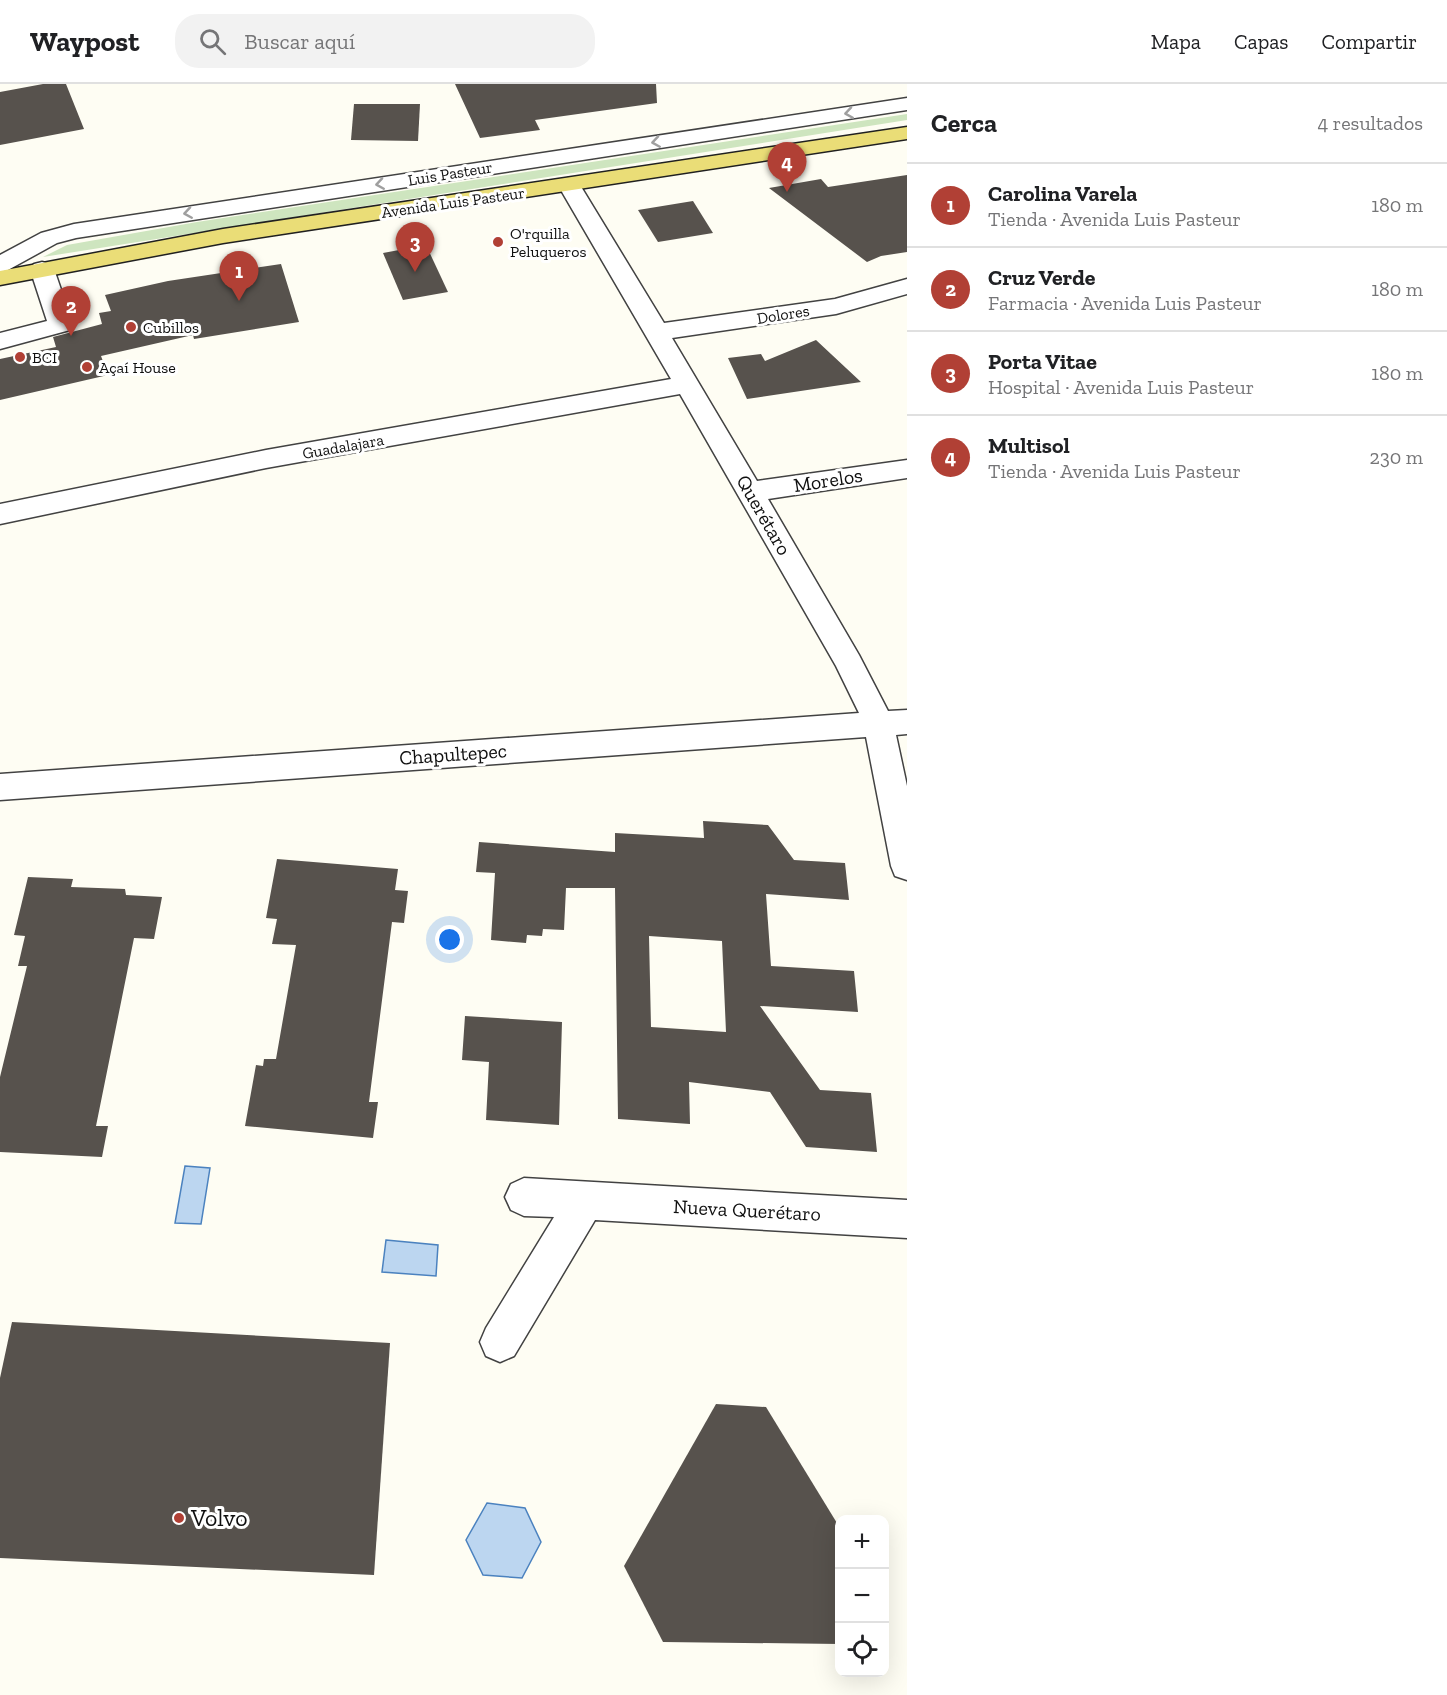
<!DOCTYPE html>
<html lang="es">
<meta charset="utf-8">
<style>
body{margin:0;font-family:"Zilla Slab",serif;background:#f2f2f2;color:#202124}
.controls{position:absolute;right:18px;bottom:18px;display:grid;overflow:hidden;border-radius:12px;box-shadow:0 6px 24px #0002}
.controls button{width:54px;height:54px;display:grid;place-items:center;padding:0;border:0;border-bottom:2px solid #e0e0e0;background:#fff;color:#202124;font:30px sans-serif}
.you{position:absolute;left:450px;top:856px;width:21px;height:21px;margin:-15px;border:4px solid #fff;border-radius:50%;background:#1a73e8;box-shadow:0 0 0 9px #1a73e833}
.badge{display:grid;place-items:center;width:39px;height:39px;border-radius:50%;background:#b14035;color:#fff;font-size:20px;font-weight:700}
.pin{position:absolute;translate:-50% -50px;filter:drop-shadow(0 2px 3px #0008)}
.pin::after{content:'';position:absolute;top:32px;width:21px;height:18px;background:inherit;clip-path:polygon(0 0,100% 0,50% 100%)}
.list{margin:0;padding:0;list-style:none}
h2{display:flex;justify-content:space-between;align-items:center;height:78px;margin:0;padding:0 24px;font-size:26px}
h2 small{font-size:20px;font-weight:400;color:#757577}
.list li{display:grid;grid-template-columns:39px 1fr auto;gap:18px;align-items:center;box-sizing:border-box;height:84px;padding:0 24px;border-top:2px solid #e0e0e0}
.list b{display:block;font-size:22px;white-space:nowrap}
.list p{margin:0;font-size:20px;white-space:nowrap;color:#757577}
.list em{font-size:20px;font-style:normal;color:#757577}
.icon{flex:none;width:33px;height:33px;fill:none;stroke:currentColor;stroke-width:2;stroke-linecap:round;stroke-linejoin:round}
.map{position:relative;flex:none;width:907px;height:1611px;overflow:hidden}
header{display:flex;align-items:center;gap:36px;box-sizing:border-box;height:84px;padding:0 30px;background:#fff;border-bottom:2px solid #e0e0e0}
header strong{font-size:28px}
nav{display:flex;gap:33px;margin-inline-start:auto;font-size:21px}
.search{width:420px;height:54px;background:#f2f2f2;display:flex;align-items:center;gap:15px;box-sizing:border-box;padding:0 21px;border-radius:24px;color:#757577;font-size:22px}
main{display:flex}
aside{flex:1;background:#fff}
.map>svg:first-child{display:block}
</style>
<header>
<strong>Waypost</strong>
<div class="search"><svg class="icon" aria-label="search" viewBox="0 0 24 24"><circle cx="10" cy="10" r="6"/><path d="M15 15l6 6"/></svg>Buscar aquí</div>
<nav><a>Mapa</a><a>Capas</a><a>Compartir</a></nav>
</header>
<main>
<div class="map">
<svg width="907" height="1611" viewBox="0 0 907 1611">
<rect width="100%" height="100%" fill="#fefdf3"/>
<path fill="#cee5bf" d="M907,30V36L43,173L67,161L197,138Z"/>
<g fill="#bcd6f0" stroke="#4b82bf" stroke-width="1.5">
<path d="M185,1082L210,1084L201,1140L175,1139Z"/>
<path d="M386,1156L438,1161L436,1192L382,1188Z"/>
<path d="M487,1419L525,1424L541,1458L522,1494L483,1491L466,1456Z"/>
</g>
<g fill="#57524d" fill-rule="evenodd">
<path d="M43,0H66L84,45L0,61V8Z"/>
<path d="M455,0H656L657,19L535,36L540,46L480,54Z"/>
<path d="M354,20H420L418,57L351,56Z"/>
<path d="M907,91V168L881,172L867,178L769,104L821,95L828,103Z"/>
<path d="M693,117L713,149L658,158L638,126Z"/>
<path d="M426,161L448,208L403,216L383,169Z"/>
<path d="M281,180L299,238L194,255L193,251L101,272L108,291L0,316V275L56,263L53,253L102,240L99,229L111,227L105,211L168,197Z"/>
<path d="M816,256L861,298L747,315L728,274L761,270L765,277Z"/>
<path d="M703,737L768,741L794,776L845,779L849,816L766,810L771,882L854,887L858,928L760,922L820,1006L871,1009L877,1068L806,1063L770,1008L689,998L690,1040L618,1035L615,804H566L564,846L543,845L542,852L527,851L526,859L491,856L495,789L476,788L479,758L615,768V749L704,754ZM649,852L722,857L726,948L651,943Z"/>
<path d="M277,775L398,785L395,806L408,807L404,839L392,838L369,1018H378L373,1054L245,1042L256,981L263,982L264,975H276L296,861L272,860L277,835L266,834Z"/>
<path d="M28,793L73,795L71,803L125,805L126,811L162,813L154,855L134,854L96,1042H108L102,1073L0,1068V993L27,882H18L25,852L14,851Z"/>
<path d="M465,932L562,938L559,1041L486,1036L489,978L462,976Z"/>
<path d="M12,1238L390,1259L374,1491L0,1474V1294Z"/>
<path d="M716,1320L766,1323L840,1444V1560L663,1558L624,1482Z"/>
</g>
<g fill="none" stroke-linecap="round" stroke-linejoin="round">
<defs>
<g id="minor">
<path d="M907,14V26L76,154L57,159L8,186L0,188V171L41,149L74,140Z"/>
<path d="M569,94L577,96L580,101L664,239L835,215L907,195V210L836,230L672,254L757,397L907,376V394L768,415L859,571L888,627L907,626V650L896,651L907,702V796L895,792L891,782L866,653L0,716V690L859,629L836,582L680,310L266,384L0,440V420L266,366L671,295L558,101L561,96Z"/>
<path d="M42,178L50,180L54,185L73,241L70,246L0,265V249L47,237L30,185L34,180Z"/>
<path d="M524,1094L907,1116V1154L595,1136L514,1272L500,1278L486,1272L480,1258L486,1244L554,1133L524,1132L511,1126L505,1113L511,1100Z"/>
</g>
<path id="major" d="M907,43V55L223,159L0,201V187L223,145Z"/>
</defs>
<use href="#minor" stroke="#424242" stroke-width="3"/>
<use href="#major" stroke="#202020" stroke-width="3"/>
<use href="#minor" fill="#fff" fill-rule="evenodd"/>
<use href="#major" fill="#eadd77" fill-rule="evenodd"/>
</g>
<defs><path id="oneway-chevron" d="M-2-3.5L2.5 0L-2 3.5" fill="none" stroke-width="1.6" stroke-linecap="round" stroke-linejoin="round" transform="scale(1.5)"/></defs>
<g stroke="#9f9f9f">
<use href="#oneway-chevron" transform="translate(849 29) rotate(171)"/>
<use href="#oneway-chevron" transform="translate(656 58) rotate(171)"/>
<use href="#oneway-chevron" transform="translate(380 100) rotate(171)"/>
<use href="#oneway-chevron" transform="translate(188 129) rotate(171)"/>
</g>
<g fill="#b14035" stroke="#fff" stroke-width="2">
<circle cx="498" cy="158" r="6"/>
<circle cx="131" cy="243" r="6"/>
<circle cx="20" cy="273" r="6"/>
<circle cx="87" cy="283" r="6"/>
<circle cx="179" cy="1434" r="6"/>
</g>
<g text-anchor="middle" stroke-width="6" stroke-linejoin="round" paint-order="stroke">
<g font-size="16" fill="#0f0f0f" stroke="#fff">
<text transform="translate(450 89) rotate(-9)" y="6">Luis Pasteur</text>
<text transform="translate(453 118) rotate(-8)" y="6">Avenida Luis Pasteur</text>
<text transform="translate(783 230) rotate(-9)" y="6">Dolores</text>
<text transform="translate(343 362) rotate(-10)" y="6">Guadalajara</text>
</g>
<g font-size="16" fill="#0f0f0f" stroke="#fff" text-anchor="start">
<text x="510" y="155">O'rquilla<tspan x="510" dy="18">Peluqueros</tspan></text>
<text x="143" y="249">Cubillos</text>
<text x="32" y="279">BCI</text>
<text x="99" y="289">Açaí House</text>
</g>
<g font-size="20" fill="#0f0f0f" stroke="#fff">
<text transform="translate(828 396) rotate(-9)" y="7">Morelos</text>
<text transform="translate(764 431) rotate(60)" y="7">Querétaro</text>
<text transform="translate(453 670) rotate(-4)" y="7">Chapultepec</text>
<text transform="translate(747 1126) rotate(3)" y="7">Nueva Querétaro</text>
</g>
<g font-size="24" fill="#0f0f0f" stroke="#fff" text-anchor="start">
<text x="191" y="1442">Volvo</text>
</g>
</g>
</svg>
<div class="controls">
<button>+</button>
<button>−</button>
<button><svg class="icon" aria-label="locate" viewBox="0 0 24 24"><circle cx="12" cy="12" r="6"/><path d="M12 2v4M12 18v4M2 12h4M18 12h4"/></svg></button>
</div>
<div class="you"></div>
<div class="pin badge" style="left:239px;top:217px">1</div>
<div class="pin badge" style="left:71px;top:252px">2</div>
<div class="pin badge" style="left:415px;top:188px">3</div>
<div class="pin badge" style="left:787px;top:108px">4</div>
</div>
<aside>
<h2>Cerca<small>4 resultados</small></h2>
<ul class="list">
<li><span class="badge">1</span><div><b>Carolina Varela</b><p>Tienda · Avenida Luis Pasteur</p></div><em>180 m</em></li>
<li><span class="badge">2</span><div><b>Cruz Verde</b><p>Farmacia · Avenida Luis Pasteur</p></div><em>180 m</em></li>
<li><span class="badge">3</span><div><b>Porta Vitae</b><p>Hospital · Avenida Luis Pasteur</p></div><em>180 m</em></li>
<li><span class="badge">4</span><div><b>Multisol</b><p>Tienda · Avenida Luis Pasteur</p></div><em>230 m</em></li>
</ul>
</aside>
</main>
